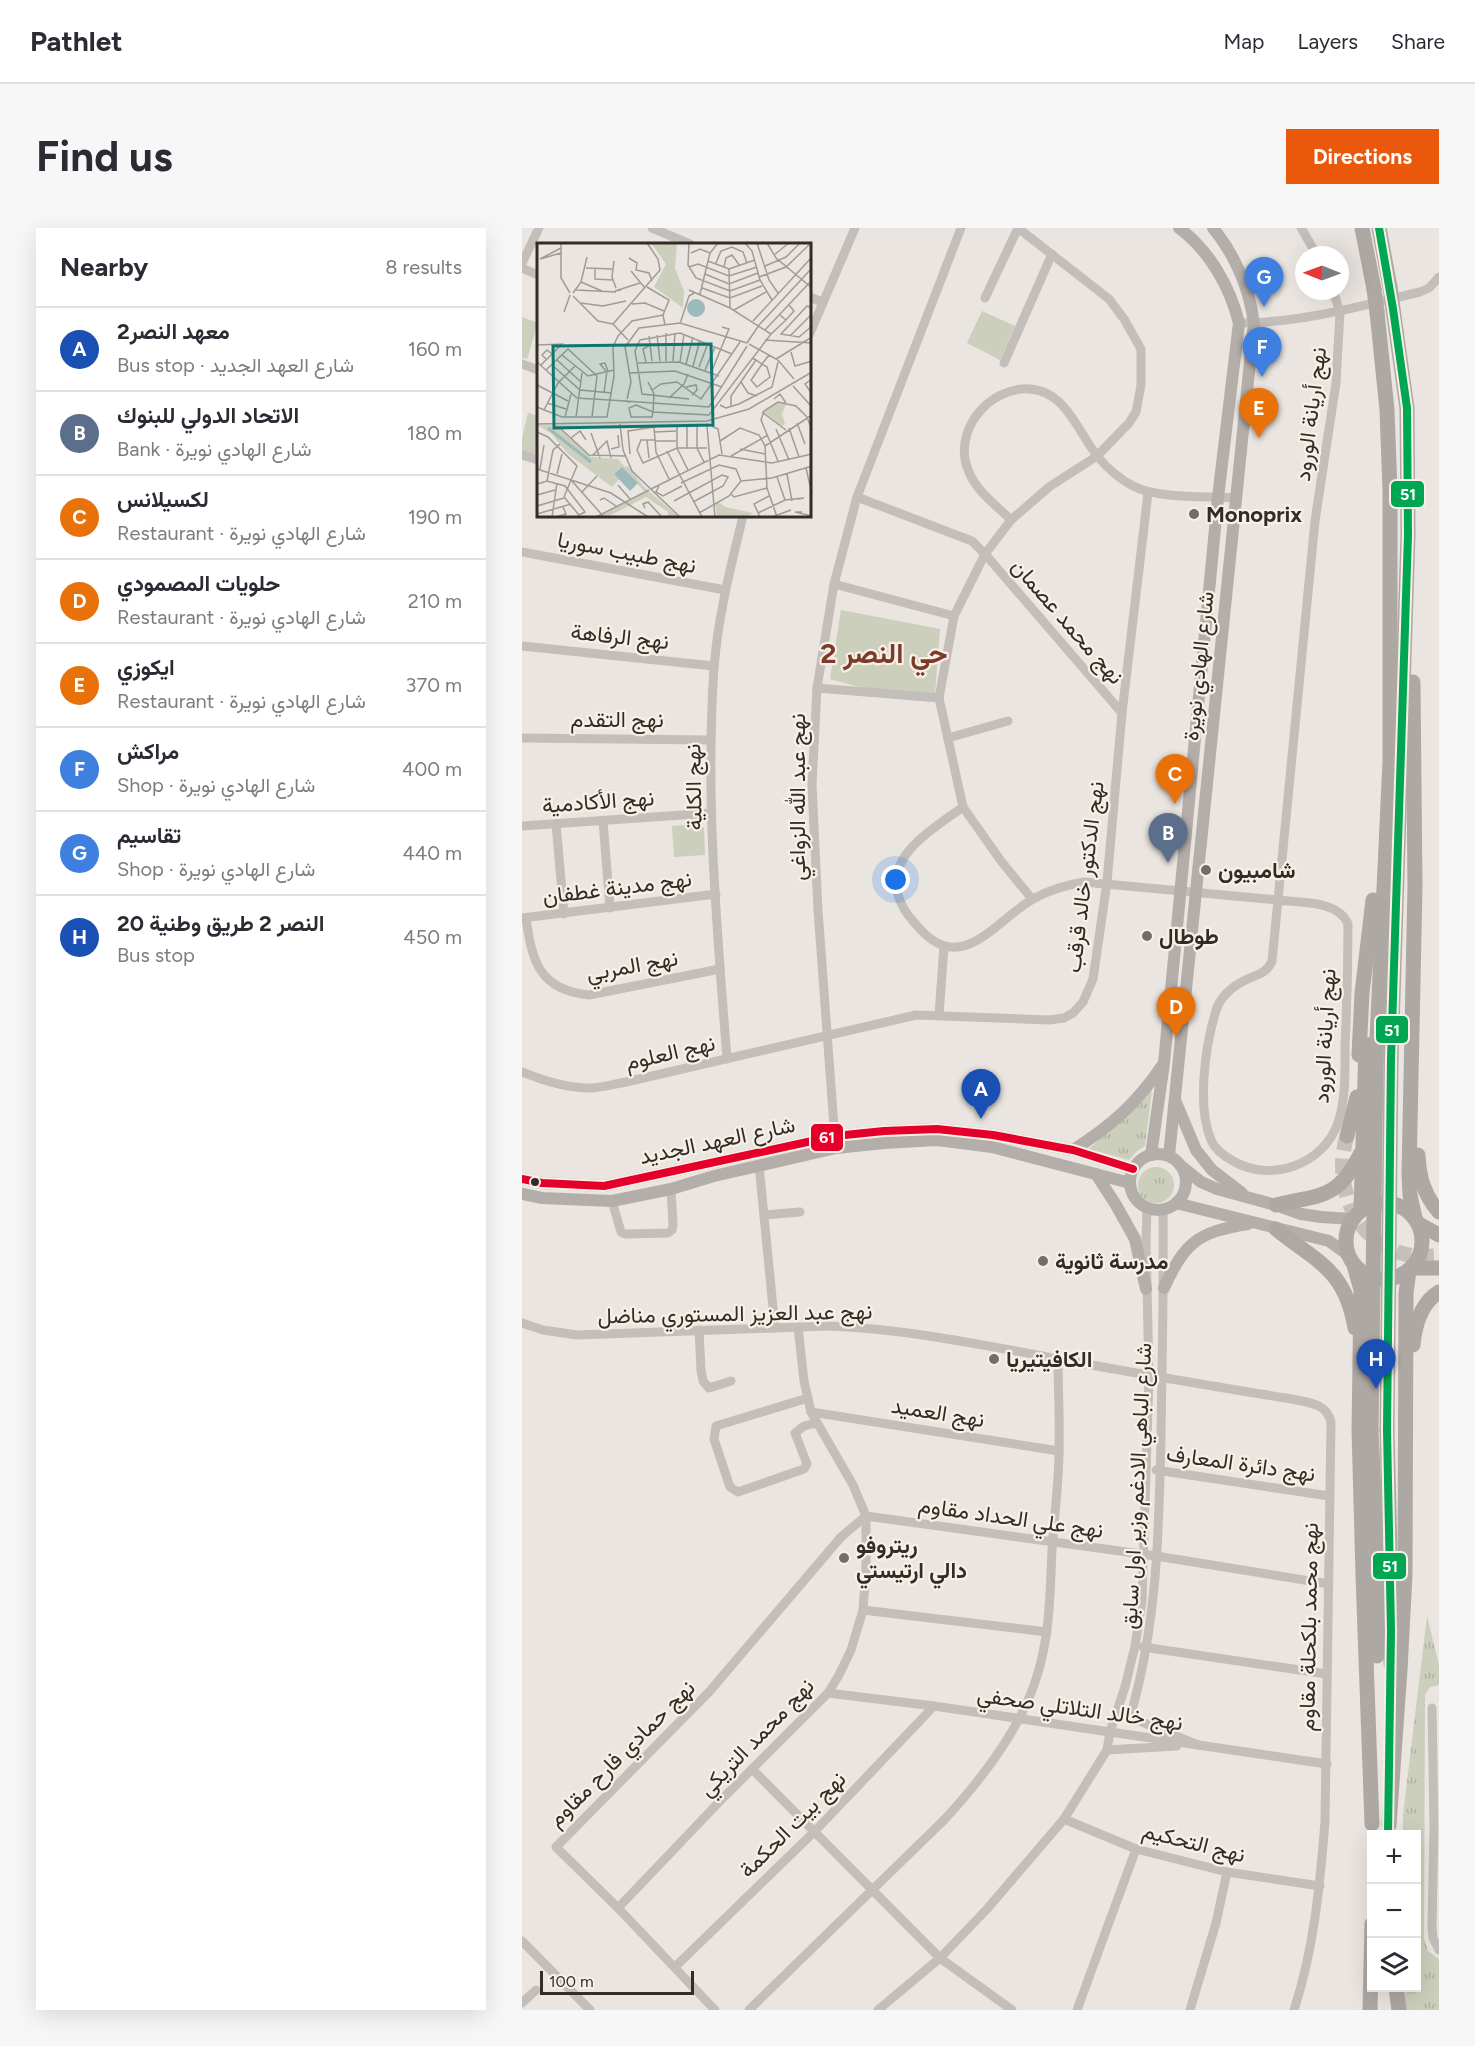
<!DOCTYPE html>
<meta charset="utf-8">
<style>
body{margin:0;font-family:Figtree,Vazirmatn,sans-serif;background:#f7f7f7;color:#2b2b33}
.controls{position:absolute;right:18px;bottom:18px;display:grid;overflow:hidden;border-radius:0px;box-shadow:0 6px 24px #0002}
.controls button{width:54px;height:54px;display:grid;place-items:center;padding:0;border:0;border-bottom:2px solid #e1e1e2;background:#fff;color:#2b2b33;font:30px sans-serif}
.compass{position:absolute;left:773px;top:18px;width:54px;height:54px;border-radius:50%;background:#fff;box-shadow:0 6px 24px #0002;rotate:271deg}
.scale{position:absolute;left:18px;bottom:15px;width:154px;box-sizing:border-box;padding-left:6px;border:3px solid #342b27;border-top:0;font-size:16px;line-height:21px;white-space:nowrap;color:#342b27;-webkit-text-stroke:4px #f7f0e7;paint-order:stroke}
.you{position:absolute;left:374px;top:652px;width:21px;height:21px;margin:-15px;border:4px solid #fff;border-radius:50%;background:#1a73e8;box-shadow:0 0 0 9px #1a73e833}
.badge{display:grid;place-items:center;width:39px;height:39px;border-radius:50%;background:#ea580c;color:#fff;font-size:20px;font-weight:700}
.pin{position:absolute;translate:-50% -50px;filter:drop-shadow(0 2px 3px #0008)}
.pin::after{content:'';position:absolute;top:32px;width:21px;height:18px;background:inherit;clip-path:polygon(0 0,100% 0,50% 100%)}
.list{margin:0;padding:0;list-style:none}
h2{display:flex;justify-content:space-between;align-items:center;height:78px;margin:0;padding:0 24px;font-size:26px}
h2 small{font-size:20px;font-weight:400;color:#7c7c81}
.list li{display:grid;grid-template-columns:39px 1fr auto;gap:18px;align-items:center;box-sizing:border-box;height:84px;padding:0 24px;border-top:2px solid #e1e1e2}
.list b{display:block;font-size:22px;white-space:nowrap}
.list p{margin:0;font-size:20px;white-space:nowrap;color:#7c7c81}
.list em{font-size:20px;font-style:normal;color:#7c7c81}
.icon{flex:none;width:33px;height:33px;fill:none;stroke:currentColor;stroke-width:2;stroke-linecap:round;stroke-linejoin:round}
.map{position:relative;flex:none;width:917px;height:1782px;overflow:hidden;border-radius:0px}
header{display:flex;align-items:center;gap:36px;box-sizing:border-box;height:84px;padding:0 30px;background:#fff;border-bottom:2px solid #e1e1e2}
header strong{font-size:28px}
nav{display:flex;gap:33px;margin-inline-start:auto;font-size:21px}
.intro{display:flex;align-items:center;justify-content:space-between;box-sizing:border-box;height:144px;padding:0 36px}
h1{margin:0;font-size:42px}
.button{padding:15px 27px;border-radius:0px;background:#ea580c;color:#fff;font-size:21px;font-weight:700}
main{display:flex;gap:36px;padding:0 36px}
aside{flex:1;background:#fff;border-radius:0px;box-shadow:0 6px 24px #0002}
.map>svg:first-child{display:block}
</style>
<header>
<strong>Pathlet</strong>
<nav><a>Map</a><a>Layers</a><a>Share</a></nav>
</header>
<div class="intro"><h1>Find us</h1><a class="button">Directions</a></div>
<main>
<aside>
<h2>Nearby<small>8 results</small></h2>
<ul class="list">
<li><span class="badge" style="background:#1a4fb4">A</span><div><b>معهد النصر2</b><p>Bus stop · شارع العهد الجديد</p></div><em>160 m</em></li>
<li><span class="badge" style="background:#5c6f8a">B</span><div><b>الاتحاد الدولي للبنوك</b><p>Bank · شارع الهادي نويرة</p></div><em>180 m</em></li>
<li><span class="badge" style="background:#e8710a">C</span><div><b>لكسيلانس</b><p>Restaurant · شارع الهادي نويرة</p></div><em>190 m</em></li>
<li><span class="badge" style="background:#e8710a">D</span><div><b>حلويات المصمودي</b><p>Restaurant · شارع الهادي نويرة</p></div><em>210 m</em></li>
<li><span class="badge" style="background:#e8710a">E</span><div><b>ايكوزي</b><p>Restaurant · شارع الهادي نويرة</p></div><em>370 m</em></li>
<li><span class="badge" style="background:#3f7fe0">F</span><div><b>مراكش</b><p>Shop · شارع الهادي نويرة</p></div><em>400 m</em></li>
<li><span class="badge" style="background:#3f7fe0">G</span><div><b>تقاسيم</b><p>Shop · شارع الهادي نويرة</p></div><em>440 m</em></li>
<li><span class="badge" style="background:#1a4fb4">H</span><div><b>النصر 2 طريق وطنية 20</b><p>Bus stop</p></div><em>450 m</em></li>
</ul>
</aside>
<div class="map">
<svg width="917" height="1782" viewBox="0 0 917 1782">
<defs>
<pattern id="grass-tufts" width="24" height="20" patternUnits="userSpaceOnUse" patternTransform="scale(1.5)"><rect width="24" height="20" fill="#cbcfbb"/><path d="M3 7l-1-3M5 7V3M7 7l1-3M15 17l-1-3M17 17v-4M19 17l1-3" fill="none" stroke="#afb2a1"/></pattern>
</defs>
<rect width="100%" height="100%" fill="#eae5e0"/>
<g fill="url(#grass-tufts)">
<path d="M630,862L623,918L614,924L607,932L567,921Z"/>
<circle cx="634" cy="957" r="18"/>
<path d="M905,1388L917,1437V1457L908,1459L903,1467L902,1710L906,1723L917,1731V1782H879V1760H894V1606H881V1587Z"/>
</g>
<g fill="#cbcfbb">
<path d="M460,83L493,98L478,132L445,115Z"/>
<path d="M0,89L16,95L5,131L0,130Z"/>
<path d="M6,185L16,188V228L0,224V210Z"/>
<path d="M319,382L418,401L413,466L341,460L308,451Z"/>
<path d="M174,596L182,600L183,627L152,629L150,598Z"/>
</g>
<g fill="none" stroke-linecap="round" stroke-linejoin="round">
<path stroke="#c6c0bb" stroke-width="15" stroke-dasharray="15 8" stroke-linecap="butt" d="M825,908C809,959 836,1022 894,1028C901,1029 909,1028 917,1028"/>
<g stroke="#c3beb9" stroke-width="9">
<path d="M130,0L168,16"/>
<path d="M496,0L587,71L602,91L619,121V157L614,184L607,195L575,228L527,259L489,292L463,326L432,388L417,470L441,579L479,633L510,671"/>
<path d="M779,0L795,27"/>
<path d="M0,35L17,0"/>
<path d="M0,40L16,47"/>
<path d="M288,69L300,74"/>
<path d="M463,70L496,0"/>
<path d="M717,95C778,95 839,78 898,64L907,60L917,49"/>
<path d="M288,105L333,0"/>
<path d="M482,135L530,26"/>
<path d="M0,136L16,142"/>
<path d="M0,227L16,232"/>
<path d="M335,269L450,313L463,326L600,485"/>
<path d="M489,292C474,277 455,264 447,244C429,205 466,158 508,161C544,163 557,206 576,229C586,241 598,251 611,258C636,271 685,268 714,270"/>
<path d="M0,324L203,362"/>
<path d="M312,356L432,388"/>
<path d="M0,418L192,438"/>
<path d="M295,460L417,470"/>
<path d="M0,510L189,512"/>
<path d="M426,510L486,493"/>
<path d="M441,579C415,598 366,625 375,664C380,681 387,689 399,702C441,747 474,692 511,671C527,662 544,657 562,654L756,672L793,293L814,155L818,84L811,63"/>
<path d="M81,593L88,680"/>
<path d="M34,596L42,686"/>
<path d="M0,598L189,585"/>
<path d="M756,672C778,675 816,672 826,696C826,736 825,777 823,818C823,843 824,871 816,895C801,937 749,955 711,933C702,928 693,922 689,912C675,879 683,820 693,786C696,773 706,762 718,755C730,747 744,748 750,733Z"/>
<path d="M0,690L194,666"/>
<path d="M4,690C10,733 17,762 67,767L198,741"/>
<path d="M417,787L422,718"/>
<path d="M205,831C195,701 183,570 192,440C196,388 209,338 221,288"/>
<path d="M0,844C22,853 46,861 71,860C82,859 93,856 104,854L394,787L527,792L542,790L551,785L561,774L571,751L585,654L600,485L626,265"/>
<path d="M313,912L296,682L290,557L295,460L312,356L335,269L439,0"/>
<path d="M237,937L253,1100"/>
<path d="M90,973L99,1004L103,1006L146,1005L150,1002L151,997L149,961"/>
<path d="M641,982C642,1058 640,1133 639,1209C637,1304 635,1398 608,1489L676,1517"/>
<path d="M242,987L278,984"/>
<path d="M0,1095L21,1102L55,1107L307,1098C385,1101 460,1117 537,1131C616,1146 696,1159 775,1172C790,1175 805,1177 809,1194L803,1593C798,1657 792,1721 772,1782"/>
<path d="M177,1102L179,1142L181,1153L187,1160L209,1153"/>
<path d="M286,1170L194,1198L192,1211L208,1259L216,1264L282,1241L285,1236L273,1205L282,1198L294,1195"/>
<path d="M289,1184L537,1223"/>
<path d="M634,1242L807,1268"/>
<path d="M344,1288L634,1328L807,1356"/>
<path d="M341,1382L525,1404"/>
<path d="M621,1419L805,1446"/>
<path d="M306,1465L412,1478L805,1536"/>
<path d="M910,1480L912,1599L910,1699L911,1710L917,1722"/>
<path d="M585,1522L655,1518"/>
<path d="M230,1541L418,1730L490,1782"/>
<path d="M542,1591L614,1621L705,1644L798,1658"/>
<path d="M96,1680L199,1572L306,1465L317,1447L329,1422L341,1382L344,1341V1288L331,1257L289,1184L282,1153L276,1099"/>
<path d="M0,1713L68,1782"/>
<path d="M153,1739L293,1603L412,1478"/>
<path d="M0,1775L14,1762"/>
<path d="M193,1782L96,1680L34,1619L187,1464L319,1309L344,1288"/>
<path d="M227,1782L422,1592C459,1552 499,1501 515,1448C528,1407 528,1364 530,1322C532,1289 537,1255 537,1222C538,1192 536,1161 536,1131"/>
<path d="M356,1782L418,1730L465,1681L542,1591L585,1522L588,1504L603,1459L613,1418L620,1373L627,1148L624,1013L625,980"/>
<path d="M555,1782L614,1621"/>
<path d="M668,1782L694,1695L705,1644"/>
</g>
<g stroke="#b4aeaa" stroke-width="12">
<path d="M653,872L674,922L690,942L720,965"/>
<path d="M551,922C589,898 614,876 640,838"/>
<circle cx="636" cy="954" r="28"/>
<path d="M629,927L642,835L696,269L717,95C708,59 688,23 657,0"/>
<path d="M647,928L732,95C727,60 713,27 691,0"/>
<path d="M659,938L679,954L695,961L754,977L779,986L799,989L830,991"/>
<path d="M574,946L594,977L613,1011L624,1061"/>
<path d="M0,951L20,955L82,958L313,908L362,903L415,901L471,907L551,922L611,941"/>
<path d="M0,966L20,970L90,973L149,961L192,948L314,920L362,915L415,912L470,919L608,955"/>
<path d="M654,975L807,1013L826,1027"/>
<path d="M642,1060C663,1014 676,1004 726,996"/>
</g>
<g stroke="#aea8a4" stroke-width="15">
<path d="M840,0L852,61"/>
<path d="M857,0L868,59"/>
<path d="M891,454L893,658L887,946L888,967L893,990"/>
<path d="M837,827L840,765L851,672"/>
<path d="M869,831L886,307L885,180L871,81"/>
<path d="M854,832L868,533V262L865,182L855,84"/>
<path d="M825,908L835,869"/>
<path d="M896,927C897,949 902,967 917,984"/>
<circle cx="862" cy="1013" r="38"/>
<path d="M754,977C800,966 815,972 839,925"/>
<path d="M839,982L844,816"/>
<path d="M897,996L917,1007"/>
<path d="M754,1001C796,1035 823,1041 833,1100"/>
<path d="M832,1037L839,1062L837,1202L841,1347L850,1596"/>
<path d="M890,1040H917"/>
<path d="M891,1117C893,1096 899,1075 917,1064"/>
<path d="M865,1202L868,1326L869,1436"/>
<path d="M849,1203L855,1324V1428"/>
<path d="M867,1597L878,1442L883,1347L884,1065L887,1043"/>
<path d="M874,1760L877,1782"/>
<path d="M848,1782L850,1696"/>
</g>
<g stroke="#aea8a4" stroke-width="15">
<path d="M868,59L871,81"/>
<path d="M852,61L855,84"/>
<path d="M865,1202L869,831"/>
<path d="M849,1203L854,832"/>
</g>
<defs>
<path id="bus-1" d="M0,951L20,955L82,958L313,908L362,903L415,901L471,907L551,922L611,941"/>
<path id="bus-2" d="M857,0L871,81L885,180L886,307L869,831L865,1202L869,1403L866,1606"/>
</defs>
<use href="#bus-1" stroke="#f7f0e7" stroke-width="12"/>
<use href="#bus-2" stroke="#f7f0e7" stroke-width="12"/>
<use href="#bus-1" stroke="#e4002b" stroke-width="8"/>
<use href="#bus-2" stroke="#00a651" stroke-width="8"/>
</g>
<g fill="#746c68" stroke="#f7f0e7" stroke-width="2">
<circle cx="672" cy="286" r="6"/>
<circle cx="684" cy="642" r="6"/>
<circle cx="625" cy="708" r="6"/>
<circle cx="521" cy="1033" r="6"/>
<circle cx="472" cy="1131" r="6"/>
<circle cx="322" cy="1330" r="6"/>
</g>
<circle fill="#342b27" stroke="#f7f0e7" stroke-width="2" cx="13" cy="954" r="5"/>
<g text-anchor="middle" stroke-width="4.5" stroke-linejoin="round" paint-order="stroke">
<g font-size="22" fill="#342b27" stroke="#f7f0e7">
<text transform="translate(788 186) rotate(-83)" y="8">نهج أريانة الورود</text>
<text transform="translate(105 324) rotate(11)" y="8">نهج طبيب سوريا</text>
<text transform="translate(546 393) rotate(49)" y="8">نهج محمد عصمان</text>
<text transform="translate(98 408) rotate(6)" y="8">نهج الرفاهة</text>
<text transform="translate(676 438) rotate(-84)" y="8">شارع الهادي نويرة</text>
<text x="95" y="499">نهج التقدم</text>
<text transform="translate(171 559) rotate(-91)" y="8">نهج الكلية</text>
<text transform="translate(275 569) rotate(-90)" y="8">نهج عبد الله الزواغي</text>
<text transform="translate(76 573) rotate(-4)" y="8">نهج الأكادمية</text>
<text transform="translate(562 649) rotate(-83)" y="8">نهج الدكتور خالد قرقب</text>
<text transform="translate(95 659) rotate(-7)" y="8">نهج مدينة غطفان</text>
<text transform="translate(110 737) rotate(-10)" y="8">نهج المربي</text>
<text transform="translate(802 808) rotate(-87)" y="8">نهج أريانة الورود</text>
<text transform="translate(148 824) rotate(-13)" y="8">نهج العلوم</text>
<text transform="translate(195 912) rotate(-12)" y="8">شارع العهد الجديد</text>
<text transform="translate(213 1085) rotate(-1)" y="8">نهج عبد العزيز المستوري مناضل</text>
<text transform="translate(416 1184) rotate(9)" y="8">نهج العميد</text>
<text transform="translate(719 1235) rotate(8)" y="8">نهج دائرة المعارف</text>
<text transform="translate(614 1258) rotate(-87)" y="8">شارع الباهي الادغم وزير اول سابق</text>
<text transform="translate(489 1289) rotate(8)" y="8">نهج علي الحداد مقاوم</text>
<text transform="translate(786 1399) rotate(-89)" y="8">نهج محمد بلكحلة مقاوم</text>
<text transform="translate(558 1480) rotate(8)" y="8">نهج خالد التلاتلي صحفي</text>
<text transform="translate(234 1509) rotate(-46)" y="8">نهج محمد التريكي</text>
<text transform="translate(99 1525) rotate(-45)" y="8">نهج حمادي فارح مقاوم</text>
<text transform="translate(270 1596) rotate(-45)" y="8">نهج بيت الحكمة</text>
<text transform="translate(672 1614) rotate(14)" y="8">نهج التحكيم</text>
</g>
<g font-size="22" font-weight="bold" fill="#342b27" stroke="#f7f0e7" text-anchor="start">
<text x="684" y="294">Monoprix</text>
<text x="696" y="650">شامبيون</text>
<text x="637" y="716">طوطال</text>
<text x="533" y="1041">مدرسة ثانوية</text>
<text x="484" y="1139">الكافيتيريا</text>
<text x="334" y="1325">ريتروفو<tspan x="334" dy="25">دالي ارتيستي</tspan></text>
</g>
<g font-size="28" font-weight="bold" fill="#7b3b28" stroke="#f7f0e7">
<text x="362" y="435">حي النصر 2</text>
</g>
</g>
<g transform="translate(15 15)">
<rect width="274" height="274" fill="#eae5e0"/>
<path d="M114,0H140L138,25L147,48L146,65L117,44L129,21ZM0,182L52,183L22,185L54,214L81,216L88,224L91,223L106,243L142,274H131V269L109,254L70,274H60L108,249L85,224L77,231L82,236L75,244L30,210L15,191ZM182,259L188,264L216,270L208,274H180L178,260Z" fill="#cbcfbb"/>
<path d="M240,160L249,161L245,171L248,181L245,183L227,169Z" fill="#cbcfbb"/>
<path d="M150 65a9 9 0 1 1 18 0a9 9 0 1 1-18 0ZM85,224L101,240L93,248L77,231Z" fill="#9dbaba"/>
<path fill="none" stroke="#9dbaba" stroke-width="3" d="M11,185L54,219"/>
<path fill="none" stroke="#a19b96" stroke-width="1.5" d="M24,0V35L33,50M152,0L151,22L159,35L193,48L223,37M208,0L215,8L223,37L235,57M220,0L232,37L241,50M230,0L239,15L275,45M154,10L163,6L173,10M237,12L252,0M92,15L100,20L99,27L112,30L115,38M3,16L24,10M3,16L24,5M77,18L75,34L79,45M171,18L192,26L218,17M179,20L184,8L195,4L206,9L210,20M228,23L249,14L263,0M152,24L161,21L192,33L220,24M187,24L189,15L195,12L203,23M49,25L75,26M58,25V36L76,37M192,26L193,65M94,28L108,45M168,31L192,41L221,30M222,34L249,24L274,0M44,39L50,14M110,44L132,57L126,72L128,82M165,45L193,55L225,43M39,47L79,49M84,47L78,48L103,40M36,50L44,39L65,48M163,51L173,10L181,0M36,53L61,78L76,81M44,60L66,63L89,58M95,61L108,60L127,68M275,65L270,63L244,91L262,94L275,83M197,67L229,49M27,69L33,52M243,72L249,77L257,68L252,62M216,78L275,14M143,81L152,53L157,50M228,87L275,37M129,90V118M234,91L249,77M120,92L123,118M112,93L115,118M253,93L275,71M91,97L76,81L123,27L121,16L110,0M228,97L275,100M210,100L222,82L275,25M212,101L241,117L257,136M0,102L25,101L4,122M254,109L258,123L275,118M25,112L51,133L77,127M215,115L219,117L225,121L230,124L233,134L220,144L214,137L215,136L225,121L232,112M9,116L5,112L10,107L15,111M239,116L275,94M20,117L44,139M136,118L138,90M0,119L40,155L88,158M109,119L106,106L113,102M143,119L147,91M101,120L142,119L182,133M149,121L156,94M15,122L43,147L75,150M156,123L163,97M162,124L171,100M9,127L31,106L60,133M168,127L178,104M69,128L63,121L68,120L71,128M93,130L138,128L185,144M174,130L192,86L185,84M275,136L268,141L275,151M111,139L117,151L116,169L172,172L234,91L193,65L152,47M204,139L211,150L220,153M0,142L31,158M256,143L275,164M149,144L159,142L160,147L155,152M115,147L124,141L140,139L164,156L203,99M67,150L70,128M132,155L147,141L151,131M90,156L94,139L88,104L102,85L143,80L210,100M152,156L105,151L98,108L103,97L143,90L195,111M237,156L243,151L249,160M93,159L88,158L172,164L210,103M10,160L29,166M99,162L116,169L115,174H94L92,165ZM183,162L189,165L202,161L235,144L241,119M0,164L25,174H70L77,133L76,104L81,93L95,78L126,72M194,164V153L219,117M7,167L21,140L38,123M225,169L249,187M28,174L34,151M39,174L45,130M55,174L60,133M260,180L268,201M0,181L170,178L212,166L275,129M83,181L86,207L95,228L143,274M170,181L181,186L185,211M140,183V205L151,227M160,183V205L167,219M170,183L178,274M44,184L23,185L52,212L88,213M150,184V205M252,185L262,214M239,186L252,217M0,189L11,194L40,223L27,254M118,189L139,188M54,190L63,215M34,195L43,188L49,197M110,197L112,215M118,197H104L100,207L106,220L140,205H170M118,198H139M183,198L203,185L222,192L228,203L230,245L240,274M228,203L275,172M74,206L82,204L81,192M203,206L228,211M130,208L165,274M93,211L91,188L117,184L119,209L132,236M55,213L70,198L74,215M194,213L231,192M241,218L224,177L227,168L241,159L259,163L270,174L275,187M269,225L275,251M0,226L74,250L111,274M3,226L7,202M20,231L25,211M250,231L255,258M240,234L248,257M34,237L67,274M10,238L16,207L23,201M144,240L182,222L199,226L204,238L235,235L275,223M0,241L10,238L28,243L48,269L42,272L27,254M81,242L93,256M122,243L119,249L126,253L145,243M114,246L182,212L235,220L275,211M45,249L60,233M194,251L197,254L230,245M0,252L18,247M63,257L67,255L79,263M137,258L185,232L191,234L186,243L156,259M0,263L27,255M108,265L106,261L111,259L125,274M265,269H258L275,273M162,270L192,253L204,238M221,270L248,257L267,255L261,256M0,271L34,261M15,274L20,240M19,274L29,271L26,264M59,274L112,247M223,274L217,261L232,253M235,274L254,267"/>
<path fill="#0f766e" fill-opacity="0.15" stroke="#0f766e" stroke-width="3" d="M174,101L176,182L17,185L16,103Z"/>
<rect width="274" height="274" fill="none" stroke="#342b27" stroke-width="3"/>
</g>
<g stroke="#f7f0e7" stroke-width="2">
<rect x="868" y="252" width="35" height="28" rx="6" fill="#00a651"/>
<rect x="853" y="787" width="34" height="29" rx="6" fill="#00a651"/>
<rect x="288" y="895" width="34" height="29" rx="6" fill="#e4002b"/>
<rect x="850" y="1324" width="35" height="28" rx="6" fill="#00a651"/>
</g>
<g font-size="16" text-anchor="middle" font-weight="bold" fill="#fff">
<text x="886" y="272">51</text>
<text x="870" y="808">51</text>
<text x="305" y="915">61</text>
<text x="868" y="1344">51</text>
</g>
</svg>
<div class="controls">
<button>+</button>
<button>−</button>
<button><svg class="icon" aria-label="layers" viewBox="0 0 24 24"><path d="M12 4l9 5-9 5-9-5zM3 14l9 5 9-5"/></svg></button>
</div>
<svg class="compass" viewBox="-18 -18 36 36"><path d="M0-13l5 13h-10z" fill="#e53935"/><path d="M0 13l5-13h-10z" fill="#7c7c81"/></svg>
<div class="scale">100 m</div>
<div class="you"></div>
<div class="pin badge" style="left:459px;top:891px;background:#1a4fb4">A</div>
<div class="pin badge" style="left:646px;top:635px;background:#5c6f8a">B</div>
<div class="pin badge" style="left:653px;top:576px;background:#e8710a">C</div>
<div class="pin badge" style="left:654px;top:809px;background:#e8710a">D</div>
<div class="pin badge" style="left:737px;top:210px;background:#e8710a">E</div>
<div class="pin badge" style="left:740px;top:149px;background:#3f7fe0">F</div>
<div class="pin badge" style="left:742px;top:79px;background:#3f7fe0">G</div>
<div class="pin badge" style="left:854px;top:1161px;background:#1a4fb4">H</div>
</div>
</main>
